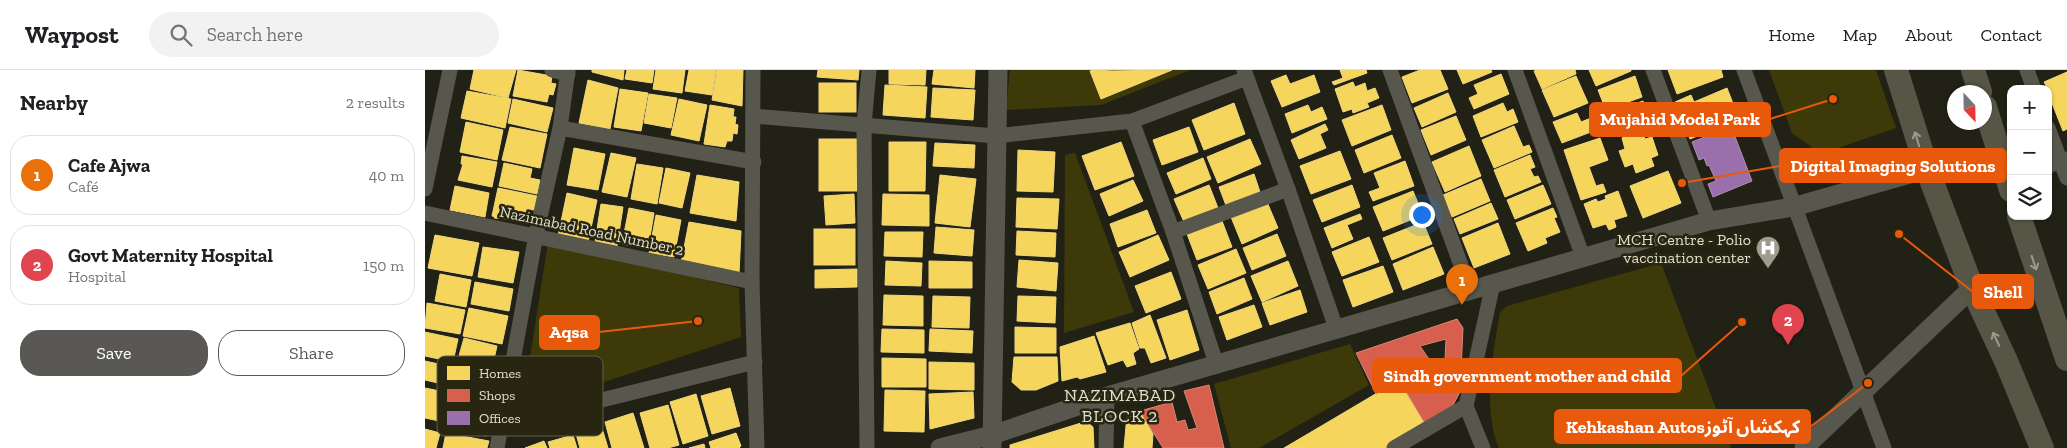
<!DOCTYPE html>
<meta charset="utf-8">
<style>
body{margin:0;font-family:"Zilla Slab","Noto Sans Arabic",serif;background:#f2f2f2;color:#202124}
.controls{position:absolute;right:15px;top:15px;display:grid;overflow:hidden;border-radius:10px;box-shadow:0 1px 4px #0004}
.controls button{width:45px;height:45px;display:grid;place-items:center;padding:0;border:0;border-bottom:1px solid #e0e0e0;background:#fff;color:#202124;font:25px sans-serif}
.compass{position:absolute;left:1522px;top:15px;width:45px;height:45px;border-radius:50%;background:#fff;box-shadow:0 1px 4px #0004;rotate:158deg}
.you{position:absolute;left:996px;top:144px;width:18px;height:18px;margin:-12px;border:4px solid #fff;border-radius:50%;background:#1a73e8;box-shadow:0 0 0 8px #1a73e833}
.badge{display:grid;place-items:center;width:32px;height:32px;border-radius:50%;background:#595855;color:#fff;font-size:16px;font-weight:700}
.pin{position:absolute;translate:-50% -41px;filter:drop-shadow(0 1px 2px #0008)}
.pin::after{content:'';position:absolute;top:26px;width:18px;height:15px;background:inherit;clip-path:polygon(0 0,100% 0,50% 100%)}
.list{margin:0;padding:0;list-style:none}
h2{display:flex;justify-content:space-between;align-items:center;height:65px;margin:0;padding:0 20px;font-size:21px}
h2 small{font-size:16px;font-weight:400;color:#757577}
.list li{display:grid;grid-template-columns:32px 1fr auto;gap:15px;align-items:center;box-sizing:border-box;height:80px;margin:0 10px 10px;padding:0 10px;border:1px solid #e0e0e0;border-radius:20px}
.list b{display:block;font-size:19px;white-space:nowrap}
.list p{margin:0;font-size:16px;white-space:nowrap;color:#757577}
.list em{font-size:16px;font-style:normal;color:#757577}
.actions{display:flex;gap:10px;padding:15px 20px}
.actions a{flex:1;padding:11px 0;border:1px solid #595855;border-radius:20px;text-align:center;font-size:18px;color:#595855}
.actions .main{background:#595855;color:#fff}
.icon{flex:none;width:28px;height:28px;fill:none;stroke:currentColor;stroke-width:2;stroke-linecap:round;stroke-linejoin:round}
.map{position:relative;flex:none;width:1642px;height:378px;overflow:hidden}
header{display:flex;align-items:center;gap:30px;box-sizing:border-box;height:70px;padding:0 25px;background:#fff;border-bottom:1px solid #e0e0e0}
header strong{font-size:24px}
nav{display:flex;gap:28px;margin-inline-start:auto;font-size:18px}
.search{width:350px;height:45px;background:#f2f2f2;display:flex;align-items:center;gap:12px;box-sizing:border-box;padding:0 18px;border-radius:28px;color:#757577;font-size:19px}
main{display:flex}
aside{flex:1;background:#fff}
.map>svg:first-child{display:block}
</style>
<header>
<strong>Waypost</strong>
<div class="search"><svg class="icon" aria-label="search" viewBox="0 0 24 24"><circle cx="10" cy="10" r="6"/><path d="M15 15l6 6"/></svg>Search here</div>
<nav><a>Home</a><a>Map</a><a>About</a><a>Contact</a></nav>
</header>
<main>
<aside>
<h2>Nearby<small>2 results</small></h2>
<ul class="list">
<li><span class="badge" style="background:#e8710a">1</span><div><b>Cafe Ajwa</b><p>Café</p></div><em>40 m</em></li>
<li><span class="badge" style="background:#e0444e">2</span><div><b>Govt Maternity Hospital</b><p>Hospital</p></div><em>150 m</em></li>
</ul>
<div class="actions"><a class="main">Save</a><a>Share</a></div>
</aside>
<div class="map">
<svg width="1642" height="378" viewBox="0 0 1642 378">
<rect width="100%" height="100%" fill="#222116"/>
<g fill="#3d3909">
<path d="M585,0H765L676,35L581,40Z"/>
<path d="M1344,0H1451L1471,58L1396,84L1367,63Z"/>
<path d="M650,83L709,242L639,263L640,85Z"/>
<path d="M123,172L314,218L316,267L97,339Z"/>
<path d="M1236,193L1306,378H1074C1057,338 1068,283 1075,242L1082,236Z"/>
<path d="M925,274L944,315L834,378H806L789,314Z"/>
</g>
<g fill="#f6d55c" stroke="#efd87f">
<path d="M49,0H91L83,28L45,19Z"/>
<path d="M93,0L127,6L126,13L131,14L128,25L124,24L122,32L88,26Z"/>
<path d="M167,0H199L198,10L167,2Z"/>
<path d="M202,0H229L227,13L200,9Z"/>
<path d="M231,0H260L257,23L228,19Z"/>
<path d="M264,0H291L287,25L260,21Z"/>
<path d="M292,0H318L317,36L287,30Z"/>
<path d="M393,0H434L433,10L392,7Z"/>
<path d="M464,0H501L500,15L464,14Z"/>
<path d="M509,0H550L549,18L507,14Z"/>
<path d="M668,0L687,1L747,0L676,29L665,1Z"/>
<path d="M915,0H941L942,3L909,15L907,12L918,8Z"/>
<path d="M995,0H1015L1023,19L987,33L977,7Z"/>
<path d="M1032,0H1066L1067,2L1038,14Z"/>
<path d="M1112,0H1150L1151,4L1117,19L1109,1Z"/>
<path d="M1164,0H1206V1L1171,16Z"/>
<path d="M1243,0H1296L1298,7L1252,24Z"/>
<path d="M1642,2V59L1638,61L1623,23V19L1619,12Z"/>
<path d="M1076,4L1084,24L1049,39L1044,28L1053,24L1049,15Z"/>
<path d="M861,5L865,14L889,5L895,22L857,37L846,11Z"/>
<path d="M1151,6L1163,33L1129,47L1117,20Z"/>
<path d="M1210,6L1217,27L1181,40L1173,20Z"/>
<path d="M163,10L193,18L185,59L154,53Z"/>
<path d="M928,12L930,17L940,13L942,21L950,18L954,28L942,33L944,37L928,43L927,39L918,42L910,19Z"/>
<rect x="394" y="13" width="37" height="29"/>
<path d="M460,15L502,17L500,48L458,45Z"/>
<path d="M508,18L550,20L548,50L506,47Z"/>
<path d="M1302,18L1314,49L1265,69L1259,54L1271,49L1267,38L1255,43L1250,32L1266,25L1269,32Z"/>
<path d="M195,19L223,23L216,61L189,57Z"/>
<path d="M42,21L86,29L80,58L36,48Z"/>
<path d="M1023,23L1031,42L997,57L989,38Z"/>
<path d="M224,24L252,28L246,58L219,53Z"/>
<path d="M88,29L128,38L122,62L83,53Z"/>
<path d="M254,29L282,35L274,71L246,65Z"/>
<path d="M1218,31L1226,53L1190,65L1186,54L1202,48L1198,38Z"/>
<path d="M809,33L820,64L779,80L767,50Z"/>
<path d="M1078,33L1082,42L1088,39L1093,52L1056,67L1048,46Z"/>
<path d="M285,35L309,39L308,47H311L310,54L313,55L312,64L308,63L307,71H302L300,77L279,74Z"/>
<path d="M883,35L886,42L897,37L902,49L867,63L860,44Z"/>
<path d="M957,35L966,60L927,76L917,50Z"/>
<path d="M1152,43L1156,52L1166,48L1171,60L1137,73L1128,52Z"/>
<path d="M1031,46L1041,70L1006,85L996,60Z"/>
<path d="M41,52L78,60L72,90L35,82Z"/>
<path d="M900,54L903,60L895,64L901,78L874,89L866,70Z"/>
<path d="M1089,56L1098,77L1104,75L1107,82L1069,98L1057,70Z"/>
<path d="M85,57L122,64L115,98L77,90Z"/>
<path d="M764,57L773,82L737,95L728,70Z"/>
<path d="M1217,61L1220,69L1227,67L1233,85L1226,88L1229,96L1211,103L1208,94L1200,97L1194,81L1200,79L1197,68Z"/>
<path d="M967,65L976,88L939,103L930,80Z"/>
<path d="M1175,68L1183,90L1164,97L1171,116L1178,114L1181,122L1156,130L1139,80Z"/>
<rect x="394" y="69" width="38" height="52"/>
<path d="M825,69L836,94L793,113L782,87Z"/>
<path d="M464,72H501L500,121H464Z"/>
<path d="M696,72L709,106L670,120L657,86Z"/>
<path d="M510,73L550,75L549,98L508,96Z"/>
<path d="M1044,76L1056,106L1020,122L1007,92Z"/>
<path d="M149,78L180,84L173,120L142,115Z"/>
<path d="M593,80L630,82L628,122L592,121Z"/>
<path d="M915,81L926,109L886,124L875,96Z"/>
<path d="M186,83L211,88L202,127L177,122Z"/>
<path d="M1105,85L1110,97L1105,99L1109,107L1113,106L1116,112L1080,127L1069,100Z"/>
<path d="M37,86L72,92L67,117L33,110L38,94H36Z"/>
<path d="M778,88L786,109L751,124L742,103Z"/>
<path d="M980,91L989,116L948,131L944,122L955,118L949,103Z"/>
<path d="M79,93L107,99L105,108L115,110L112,124L74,116Z"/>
<path d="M212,94L238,98L232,134L206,129Z"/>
<path d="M241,98L265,103L257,138L234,133Z"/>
<path d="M1243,101L1256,133L1218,148L1205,116Z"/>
<path d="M829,104L836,125L802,138L794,117Z"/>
<path d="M272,105L314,112L311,151L265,143Z"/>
<path d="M515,105L551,109L545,157L510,153Z"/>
<path d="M1056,109L1065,131L1027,147L1018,125Z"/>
<path d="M708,110L718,131L684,146L675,124Z"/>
<path d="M784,115L793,138L759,152L749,129Z"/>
<path d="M927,115L935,137L897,152L888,130Z"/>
<path d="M1118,115L1126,134L1090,149L1082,130Z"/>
<path d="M30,116L64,123L60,147L25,140Z"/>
<path d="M73,118L112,126L109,140L101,139V143L84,140L83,149L69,148L70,147L67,146Z"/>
<path d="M988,121L998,145L958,161L948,137Z"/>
<path d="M1193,121L1202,146L1189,150L1191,157L1184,160L1181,154L1168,158L1159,134L1171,129L1173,132L1181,129L1180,126Z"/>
<path d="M142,123L172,130L163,172L133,166Z"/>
<path d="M429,124L430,153L401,155L399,126Z"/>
<path d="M458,124L504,125V156L457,155Z"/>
<path d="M592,128L634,129L632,159L591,157Z"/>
<path d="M842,132L853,158L817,174L806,147Z"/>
<path d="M1066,133L1073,149L1035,164L1029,149Z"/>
<path d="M176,134L198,137L192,176L170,172Z"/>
<path d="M204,138L229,143L223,179L197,174Z"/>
<path d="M1128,138L1132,147L1129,148L1135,162L1120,168L1122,173L1103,181L1091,153Z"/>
<path d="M722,140L731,163L693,177L685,154Z"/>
<path d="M935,144L937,149L922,155L928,169L907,178L899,158Z"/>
<path d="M231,145L256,150L249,187L224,183Z"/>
<path d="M797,151L807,177L772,190L762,164Z"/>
<path d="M264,152L316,161L314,204L256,193Z"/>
<path d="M998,152L1007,174L967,190L958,168Z"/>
<path d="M1073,153L1085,184L1049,198L1037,168Z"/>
<path d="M511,157L549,160L547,186L509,183Z"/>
<rect x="389" y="159" width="41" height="36"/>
<path d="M592,161L631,163L630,187L591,185Z"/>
<path d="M460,162H498L497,187L459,186Z"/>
<path d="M852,164L861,186L827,200L818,178Z"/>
<path d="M10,165L54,173L47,206L3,198Z"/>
<path d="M733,165L744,190L705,207L694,182Z"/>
<path d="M944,167L954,192L917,206L907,182Z"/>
<path d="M58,177L94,182L88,213L53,207Z"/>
<path d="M1008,177L1019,204L978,220L968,194Z"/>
<path d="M811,179L821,203L783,219L773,195Z"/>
<path d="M594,190L633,193L631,221L592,217Z"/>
<path d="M461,191L497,193L496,216L460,215Z"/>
<path d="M504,191L547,192V218H504Z"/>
<path d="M863,191L873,216L837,232L826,206Z"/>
<path d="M958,196L968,222L928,237L918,210Z"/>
<path d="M432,199V217L390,218V200Z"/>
<path d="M746,202L756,229L721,243L710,216Z"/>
<path d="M15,204L46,210L41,237L10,231Z"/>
<path d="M819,208L827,229L792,244L784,222Z"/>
<path d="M50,212L88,219L84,241L46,234Z"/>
<path d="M875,220L882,242L845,255L837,233Z"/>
<path d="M459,225L498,226V256L458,255Z"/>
<path d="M508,226L545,227L544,258L507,257Z"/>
<path d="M593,226L631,227L630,253L592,251Z"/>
<path d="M2,233L40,240L35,264L0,258Z"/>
<path d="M829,235L837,257L802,270L794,247Z"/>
<path d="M44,238L83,246L77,274L38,266Z"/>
<path d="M762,240L774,280L745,290L732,250Z"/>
<path d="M725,245L741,288L726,293L720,278H715L707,253Z"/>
<path d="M705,253L714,279L708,283L711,294L702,297L698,290L683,295L671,263Z"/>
<path d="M590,257L631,258V283H590Z"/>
<path d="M457,259L499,260V283L456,282Z"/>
<path d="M505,259L548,261L547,283L504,281Z"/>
<path d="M0,262L33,269L28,292L0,286Z"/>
<path d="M669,266L681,302L655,309L652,307L637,311L635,277Z"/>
<path d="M39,268L72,276L66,302L32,293Z"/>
<path d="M589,287H632L633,311L611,320H596L587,312Z"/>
<path d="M457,288L501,289V317H457Z"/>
<path d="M0,291L27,297L22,315L0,310Z"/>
<path d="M504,292L549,293V320L504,319Z"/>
<path d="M974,310L1001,355L962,378H934L915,345Z"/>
<path d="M0,318L25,323L19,352L0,348Z"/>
<path d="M305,318L315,356L287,364L276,326Z"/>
<path d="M460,320L500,321L499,362L459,361Z"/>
<path d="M548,322L549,348L505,359L504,324Z"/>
<path d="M271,324L283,366L258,374L245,332Z"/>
<path d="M27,334L66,343L61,366L22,356Z"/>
<path d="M243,335L254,375L243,378H225L215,343Z"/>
<path d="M715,341L728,364L727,378H699L702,345Z"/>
<path d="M208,343L219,378H187L180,352Z"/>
<path d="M915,345L934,378H859Z"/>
<path d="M656,353H663L668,357L669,378H585V375Z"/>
<path d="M176,355L183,378H155L151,364Z"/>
<path d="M0,359L15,363L11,378H0Z"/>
<path d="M21,363L64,371L62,378H18Z"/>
<path d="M311,363L316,376L314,378H286L284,372Z"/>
<path d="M148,365L152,378H125L123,372Z"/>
<path d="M119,371L122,378H100Z"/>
<path d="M279,374L280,378H264Z"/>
</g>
<g fill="#d6604d" stroke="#d98675" fill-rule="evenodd">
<path d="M1032,249L1038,258L1035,322L1028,335L1001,355L974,310L951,324L931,283ZM1021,269L1019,311L995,276Z"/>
<path d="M784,315L799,378H738L715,341L747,332L752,352L760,350L763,360L772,358L759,321Z"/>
</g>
<path fill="#9970ab" stroke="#ae91b6" d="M1303,58L1306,66L1309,64L1327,111L1288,127L1283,114L1291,111L1284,95L1282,96L1279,88L1274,90L1267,72Z"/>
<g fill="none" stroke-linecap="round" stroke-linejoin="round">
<g stroke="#58574e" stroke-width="15">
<path d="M127,0L143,4"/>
<path d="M328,0L327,212L332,378"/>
<path d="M819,0L863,119L912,261"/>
<path d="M965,0L1045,220"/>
<path d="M1090,0L1158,187"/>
<path d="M1228,0L1284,151"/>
<path d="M1319,0L1459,378"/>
<path d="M1602,0L1609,19"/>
<path d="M328,46L571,66L707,51L822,8"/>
<path d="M707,51L748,162L792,296"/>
<path d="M135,58L329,92"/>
<path d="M1623,58L1642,108"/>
<path d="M1623,96L1642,89"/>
<path d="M0,119L25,0"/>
<path d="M0,143L327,212"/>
<path d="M748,162L863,119"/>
<path d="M76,355L330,292"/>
<path d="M72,378L111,165L135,58L143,0"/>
<path d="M442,378L439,55L444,0"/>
<path d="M681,378L682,326"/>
<path d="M969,378L1041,336"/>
<path d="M1058,378L1041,336L1068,214"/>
</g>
<g stroke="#58574e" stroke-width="19">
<path d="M567,376L573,0"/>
<path d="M515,378L567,365L682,326L1284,151L1368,137L1502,99"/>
<path d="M1379,378L1547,218"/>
</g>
<g stroke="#565546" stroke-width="24">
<path d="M1471,0L1502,99L1547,218L1581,291L1617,378"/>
<path d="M1548,0L1555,22"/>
<path d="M1560,37L1586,120"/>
<path d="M1594,146L1642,289"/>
</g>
</g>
<defs><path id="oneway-shaft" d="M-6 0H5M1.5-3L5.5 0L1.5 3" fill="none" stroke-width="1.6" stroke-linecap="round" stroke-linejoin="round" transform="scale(1.25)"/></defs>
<g stroke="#9b9a8c">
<use href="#oneway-shaft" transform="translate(1492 69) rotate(-107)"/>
<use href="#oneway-shaft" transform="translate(1609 193) rotate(72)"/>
<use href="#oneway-shaft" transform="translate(1571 269) rotate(-115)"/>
</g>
<defs>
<symbol id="hospital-pin" viewBox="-11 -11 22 30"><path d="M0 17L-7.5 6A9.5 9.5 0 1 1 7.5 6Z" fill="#9e9c90" stroke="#282610"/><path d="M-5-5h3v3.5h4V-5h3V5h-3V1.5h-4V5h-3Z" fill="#fff"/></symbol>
</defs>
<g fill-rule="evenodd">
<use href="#hospital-pin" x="1329" y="164" width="28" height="38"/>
</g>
<g text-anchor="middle" stroke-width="5" stroke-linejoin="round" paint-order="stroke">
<g font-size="16" fill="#e0dfd1" stroke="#282610">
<text transform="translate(167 160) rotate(12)" y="6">Nazimabad Road Number 2</text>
</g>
<g font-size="16" fill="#e0dfd1" stroke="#282610" text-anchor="end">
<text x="1326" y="175">MCH Centre - Polio<tspan x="1326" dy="18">vaccination center</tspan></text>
</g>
<g font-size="18" letter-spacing="1" fill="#e0dfd1" stroke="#282610">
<text x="695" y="331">NAZIMABAD<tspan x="695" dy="21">BLOCK 2</tspan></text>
</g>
</g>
<rect x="12" y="286" width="166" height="80" rx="8" fill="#282610" stroke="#5f5e4a" stroke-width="1"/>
<rect x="22" y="296" width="23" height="14" fill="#f6d55c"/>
<rect x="22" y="319" width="23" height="13" fill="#d6604d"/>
<rect x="22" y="341" width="23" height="14" fill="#9970ab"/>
<g font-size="14" fill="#e0dfd1">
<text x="54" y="308">Homes</text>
<text x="54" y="330">Shops</text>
<text x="54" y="353">Offices</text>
</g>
<path fill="none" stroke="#e8590c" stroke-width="2" d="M1408 29L1345 49M1257 113L1355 96M1474 164L1548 222M273 251L174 262M1317 252L1256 306M1443 313L1385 357"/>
<g fill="#e8590c" stroke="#282610" stroke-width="2">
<circle cx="1408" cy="29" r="5"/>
<circle cx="1257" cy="113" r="5"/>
<circle cx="1474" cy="164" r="5"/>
<circle cx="273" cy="251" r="5"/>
<circle cx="1317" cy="252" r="5"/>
<circle cx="1443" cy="313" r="5"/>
</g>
<g fill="#e8590c" stroke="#e8590c" stroke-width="2">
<rect x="1165" y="33" width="180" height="33" rx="5"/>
<rect x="1355" y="79" width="226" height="33" rx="5"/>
<rect x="1548" y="205" width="60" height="33" rx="5"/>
<rect x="115" y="246" width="59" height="33" rx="5"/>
<rect x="948" y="289" width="308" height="33" rx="5"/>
<rect x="1130" y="340" width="255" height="33" rx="5"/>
</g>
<g font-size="18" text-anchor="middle" font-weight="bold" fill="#fff">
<text x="1255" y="55">Mujahid Model Park</text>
<text x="1468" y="102">Digital Imaging Solutions</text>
<text x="1578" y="228">Shell</text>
<text x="144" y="268">Aqsa</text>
<text x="1102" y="312">Sindh government mother and child</text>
<text x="1258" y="363">Kehkashan Autosکہکشاں آٹوز</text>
</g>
</svg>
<div class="controls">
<button>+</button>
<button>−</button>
<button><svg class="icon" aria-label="layers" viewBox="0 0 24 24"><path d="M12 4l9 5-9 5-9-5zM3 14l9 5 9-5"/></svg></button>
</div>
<svg class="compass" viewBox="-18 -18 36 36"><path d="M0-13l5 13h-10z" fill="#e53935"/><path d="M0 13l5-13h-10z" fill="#757577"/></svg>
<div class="you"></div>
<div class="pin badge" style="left:1037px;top:235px;background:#e8710a">1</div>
<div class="pin badge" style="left:1363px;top:275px;background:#e0444e">2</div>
</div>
</main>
